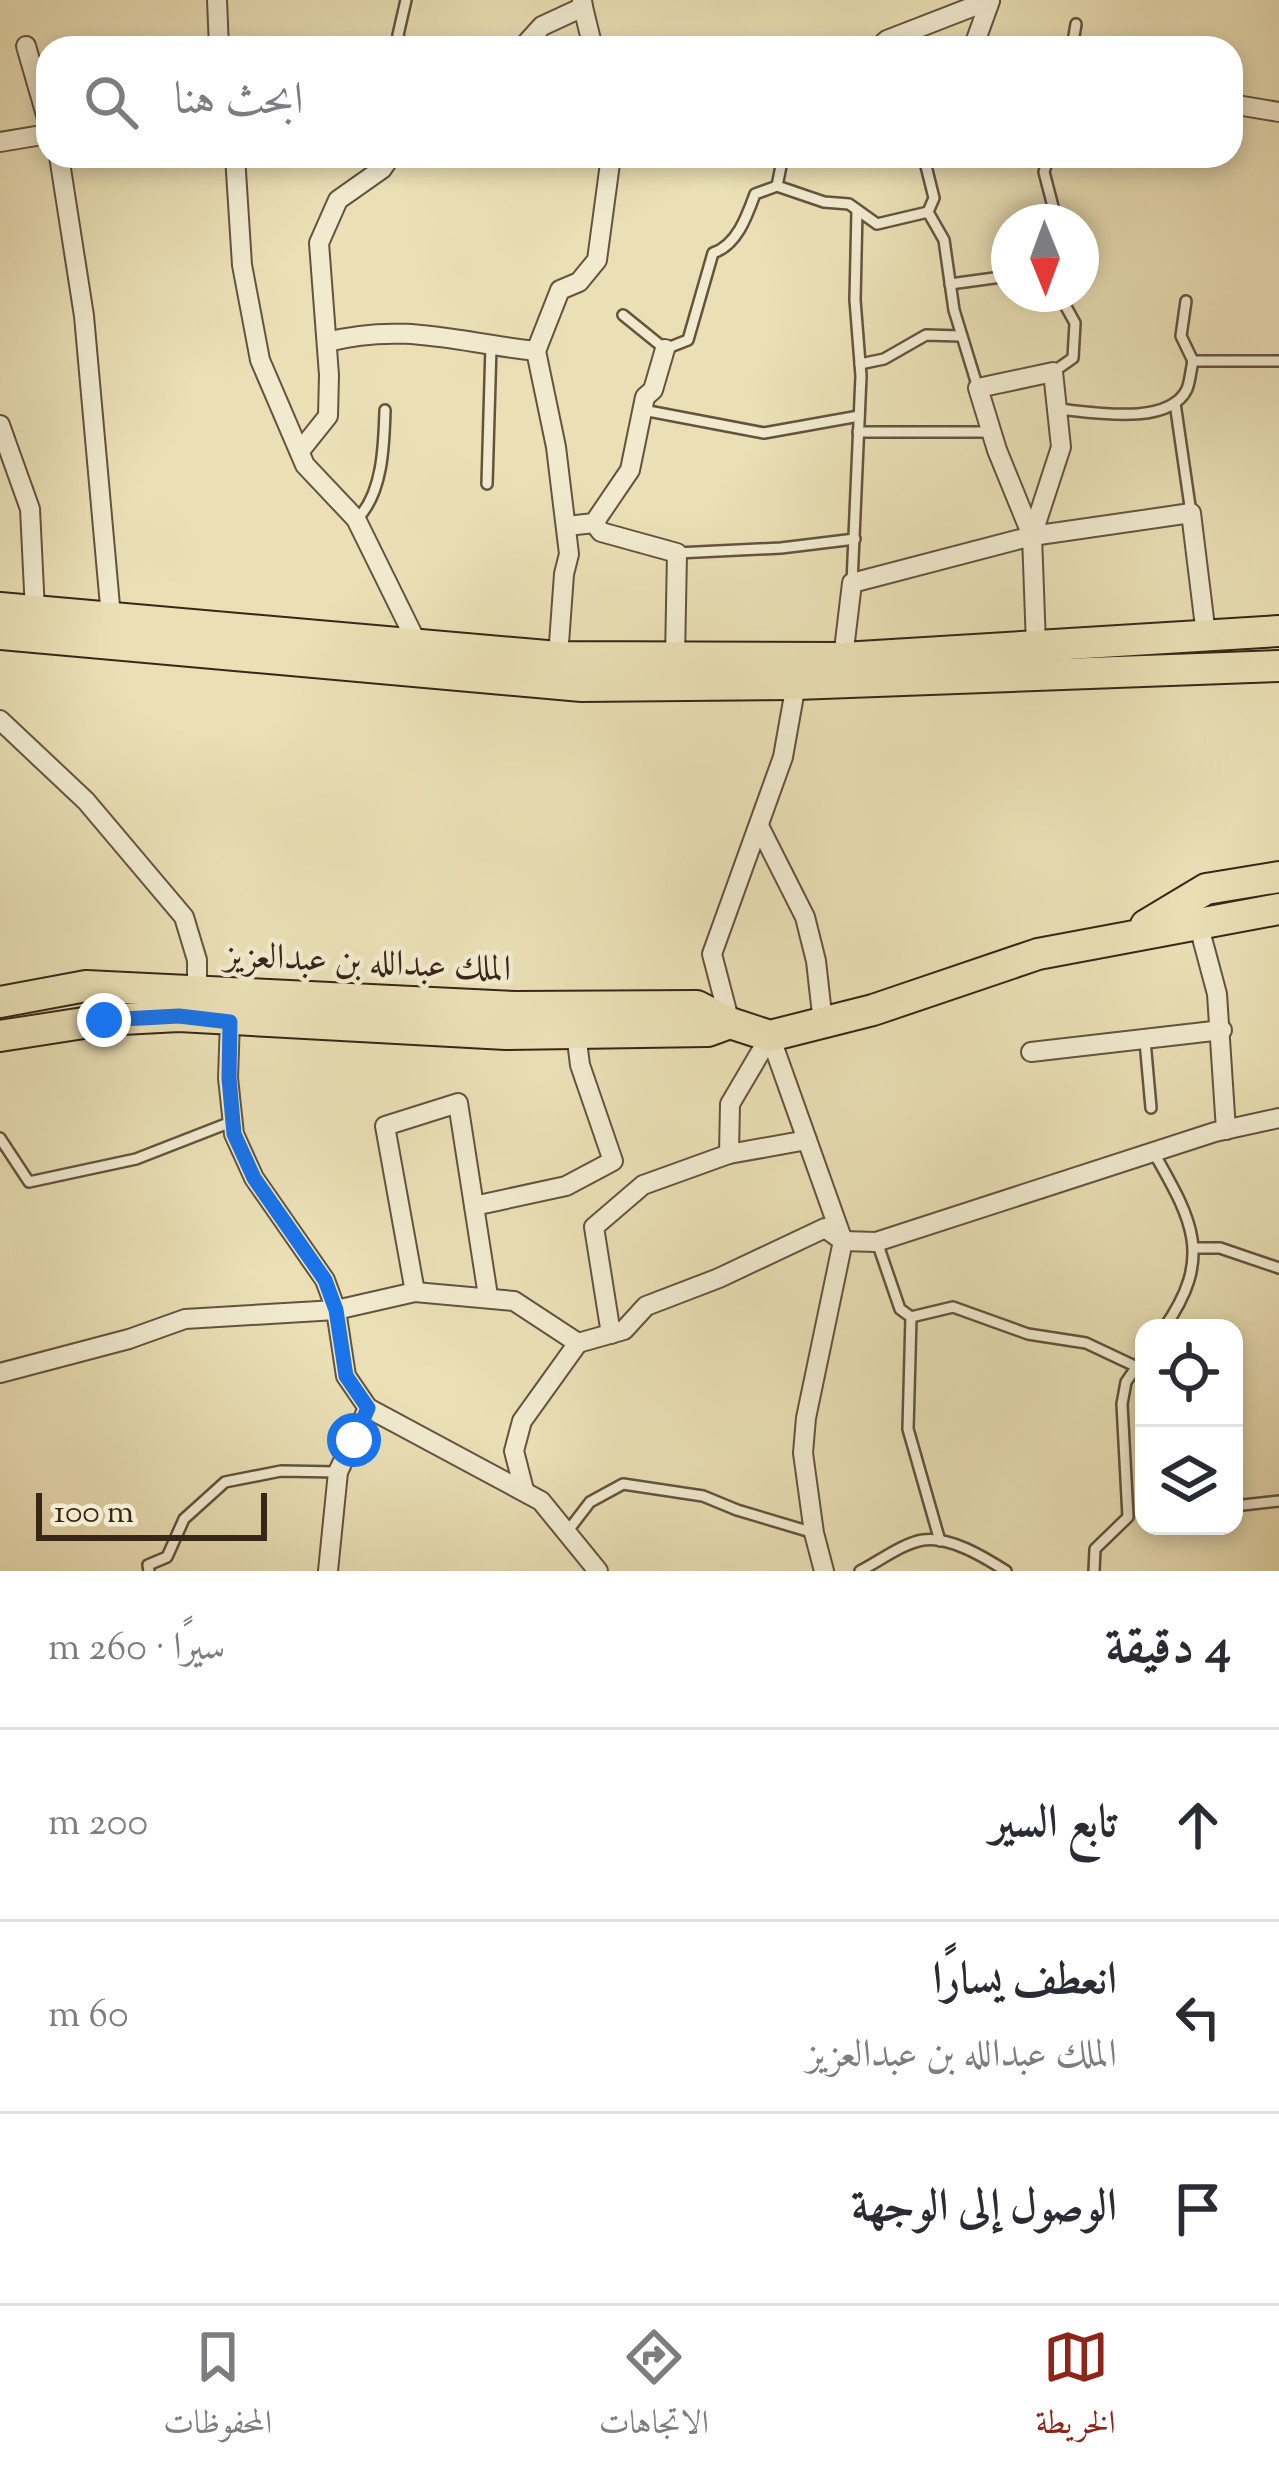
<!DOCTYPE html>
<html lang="ar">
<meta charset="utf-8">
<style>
body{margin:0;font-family:"Sorts Mill Goudy",Amiri,serif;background:#f7f7f7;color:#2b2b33;direction:rtl}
.controls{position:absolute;right:36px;bottom:36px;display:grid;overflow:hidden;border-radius:24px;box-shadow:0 6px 18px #0003}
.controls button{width:108px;height:108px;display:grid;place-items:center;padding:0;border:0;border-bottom:3px solid #e1e1e2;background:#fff;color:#2b2b33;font:60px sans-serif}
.compass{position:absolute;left:991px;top:204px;width:108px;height:108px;border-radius:50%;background:#fff;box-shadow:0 6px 18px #0003;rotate:179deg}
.scale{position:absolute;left:36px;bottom:30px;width:231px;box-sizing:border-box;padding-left:12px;border:6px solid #382617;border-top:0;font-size:33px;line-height:42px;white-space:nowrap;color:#382617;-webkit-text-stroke:9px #f1eacf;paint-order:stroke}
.stop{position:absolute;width:36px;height:36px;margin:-27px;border:9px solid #1a73e8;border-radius:50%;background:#fff}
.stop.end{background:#1a73e8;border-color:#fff;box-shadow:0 3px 12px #0008}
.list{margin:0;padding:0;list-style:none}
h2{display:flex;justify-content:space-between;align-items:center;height:156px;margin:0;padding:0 48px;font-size:51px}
h2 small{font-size:39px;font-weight:400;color:#7c7c81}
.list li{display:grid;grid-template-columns:78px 1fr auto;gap:36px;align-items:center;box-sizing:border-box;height:192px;padding:0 48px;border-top:3px solid #e1e1e2}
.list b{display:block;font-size:45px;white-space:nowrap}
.list p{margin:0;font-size:39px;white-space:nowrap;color:#7c7c81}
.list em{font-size:39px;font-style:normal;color:#7c7c81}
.icon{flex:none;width:66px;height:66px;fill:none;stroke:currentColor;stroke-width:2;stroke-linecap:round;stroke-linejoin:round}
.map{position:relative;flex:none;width:1279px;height:1571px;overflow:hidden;direction:ltr}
.search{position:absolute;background:#fff;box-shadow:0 6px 18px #0003;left:36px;right:36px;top:36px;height:132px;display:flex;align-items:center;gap:30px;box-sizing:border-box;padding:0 42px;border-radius:36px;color:#7c7c81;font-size:45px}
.sheet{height:732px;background:#fff}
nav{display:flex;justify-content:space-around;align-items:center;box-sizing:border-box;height:168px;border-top:3px solid #e1e1e2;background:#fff;font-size:33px;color:#7c7c81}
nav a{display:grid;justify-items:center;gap:6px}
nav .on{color:#8f2418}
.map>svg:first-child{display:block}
</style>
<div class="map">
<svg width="1279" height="1571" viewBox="0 0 1279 1571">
<rect width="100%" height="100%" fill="#eadfb5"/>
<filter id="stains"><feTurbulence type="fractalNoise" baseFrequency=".00167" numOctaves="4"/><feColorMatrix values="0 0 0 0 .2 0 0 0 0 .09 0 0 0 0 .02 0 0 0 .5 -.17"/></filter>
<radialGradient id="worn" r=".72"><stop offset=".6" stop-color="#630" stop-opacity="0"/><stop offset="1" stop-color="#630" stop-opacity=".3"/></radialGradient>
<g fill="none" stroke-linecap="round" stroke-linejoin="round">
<defs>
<g id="service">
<path d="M403,48L398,35L406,0"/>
<path d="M1072,48L1076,24"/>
<path d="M783,156L777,186L824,202L849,204L877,224L928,212L934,198L924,158"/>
<path d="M1049,156L1044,172L1057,222"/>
<path d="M928,212L944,240L954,310L978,388"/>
<path d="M950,284L1009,276"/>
<path d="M1186,301L1181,336L1193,361"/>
<path d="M623,315L665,349L688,340L713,253C737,245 747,216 755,194L777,186"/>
<path d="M860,364L884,359L926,335L960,336"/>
<path d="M1053,372L1073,358L1075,323L1059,294"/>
<path d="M1175,403L1191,513"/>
<path d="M1058,409C1091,412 1169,427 1187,389C1190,382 1191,369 1193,361H1279"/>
<path d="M643,410L764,433L859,416"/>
<path d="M858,432H991"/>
<path d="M487,484L491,346"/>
<path d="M358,518C383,492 384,444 385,410"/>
<path d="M677,553L781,548L855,539"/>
<path d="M852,583L861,376L855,300L857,210"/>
<path d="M1145,1041L1151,1108"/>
<path d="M0,1138L29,1182L136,1159L231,1122"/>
<path d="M1154,1153C1192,1220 1214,1257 1164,1328"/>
<path d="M877,1242L900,1309L911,1317L908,1429L940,1541"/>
<path d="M1195,1248H1220L1279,1268"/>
<path d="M911,1317L953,1307L1028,1334L1086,1343L1137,1367"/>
<path d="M1234,1506L1279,1501"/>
<path d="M567,1532L590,1502L623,1484L703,1496L737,1510L814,1533"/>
<path d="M149,1571L148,1565L167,1557L184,1519L225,1482L281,1471L338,1472"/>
<path d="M860,1571C878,1562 903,1543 923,1540C950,1536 984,1557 1006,1571"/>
<path d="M1094,1571L1095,1549L1128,1517L1122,1404L1126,1382L1144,1356"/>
</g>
<g id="minor">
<path d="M217,0L219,48"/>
<path d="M583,7L593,48"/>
<path d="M26,46L48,122"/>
<path d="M522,48L542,26L583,7L582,0"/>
<path d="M878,48L887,40L990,0"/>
<path d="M973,48L990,1"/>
<path d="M1231,104L1279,112"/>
<path d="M0,142L48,134"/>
<path d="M59,156L84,316L111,617"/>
<path d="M235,156L242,265L260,360L305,465L356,519L418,645"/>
<path d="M924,156V158"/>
<path d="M327,342C405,322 459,343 536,351L560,290L579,282L597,260L611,156"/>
<path d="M536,351L556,447L569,554L564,574L558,657"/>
<path d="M0,425L30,509L35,611"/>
<path d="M300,451L328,416L329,375L319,243L338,200L382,169L391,156"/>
<path d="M594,523L601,532L677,553L675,658"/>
<path d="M567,526L594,523L630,470L645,397L653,390L665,349"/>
<path d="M1032,536L1191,513L1206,635"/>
<path d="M843,658L852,583L1032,536L997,450L978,388L1053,372L1061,447L1032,536L1036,645"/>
<path d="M0,720L86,801L184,917L197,960V991"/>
<path d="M759,826L805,917L816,961L823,1023"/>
<path d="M1198,923L1217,994L1226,1130"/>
<path d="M230,1021L228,1078L234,1134L254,1178L325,1280L336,1310L346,1376L368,1408L541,1501L598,1571"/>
<path d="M730,1023L712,954L783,757L796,684"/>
<path d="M770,1036L843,1241L806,1418L803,1453L814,1533L824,1571"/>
<path d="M1031,1052L1222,1030"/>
<path d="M729,1154L807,1140"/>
<path d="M474,1206L566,1186L613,1161L580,1065L576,1033"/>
<path d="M415,1292L385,1126L458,1103L488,1296"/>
<path d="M611,1334L594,1227L643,1185L729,1154L730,1104L770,1036"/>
<path d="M578,1343L624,1330L646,1306L719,1278L825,1228L843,1241L876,1242L1215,1132L1279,1118"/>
<path d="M0,1373L129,1339L185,1319L336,1310L415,1292L514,1301L578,1343L522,1421L514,1451L524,1490"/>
<path d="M328,1571L338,1472L368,1408"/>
</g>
<g id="primary">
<path d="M0,608L558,657L843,658L1279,631"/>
<path d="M0,634L582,686L796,684L1279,666"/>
<path d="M1146,925L1206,889L1279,877"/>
<path d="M0,1002L86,986L515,1007L697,1006L730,1023L770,1036L873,1010L1038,954L1279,909"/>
<path d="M0,1036L103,1020L179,1016L506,1034L708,1031L730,1023"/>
</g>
</defs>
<use href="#service" stroke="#64543e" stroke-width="14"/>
<use href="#minor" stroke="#64543e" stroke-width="22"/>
<use href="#primary" stroke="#382617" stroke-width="34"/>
<use href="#service" stroke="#f1eacf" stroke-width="9"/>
<use href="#minor" stroke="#f1eacf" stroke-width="18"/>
<use href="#primary" stroke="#eadfb5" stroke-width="30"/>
</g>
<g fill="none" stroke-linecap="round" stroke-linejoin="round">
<path stroke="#1a73e8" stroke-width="15" d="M104,1020L179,1016L230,1022L229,1078L234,1134L254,1178L325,1280L336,1310L346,1376L368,1408L354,1440"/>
</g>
<g text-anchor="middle" stroke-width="9" stroke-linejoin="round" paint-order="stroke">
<g font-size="36" fill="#382617" stroke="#f1eacf">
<text transform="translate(368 960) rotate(3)" y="13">الملك عبدالله بن عبدالعزيز</text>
</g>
</g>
<rect width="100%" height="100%" filter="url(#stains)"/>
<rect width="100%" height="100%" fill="url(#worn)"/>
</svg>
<div class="controls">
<button><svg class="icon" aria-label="locate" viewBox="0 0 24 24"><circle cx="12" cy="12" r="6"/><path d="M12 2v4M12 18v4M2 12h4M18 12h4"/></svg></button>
<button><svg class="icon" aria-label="layers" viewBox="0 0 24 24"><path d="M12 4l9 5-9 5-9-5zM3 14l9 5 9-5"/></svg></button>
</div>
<svg class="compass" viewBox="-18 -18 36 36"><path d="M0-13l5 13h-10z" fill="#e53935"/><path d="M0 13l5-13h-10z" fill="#7c7c81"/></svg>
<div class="scale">100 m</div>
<div class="stop" style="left:354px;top:1440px"></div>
<div class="stop end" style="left:104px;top:1020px"></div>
<div class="search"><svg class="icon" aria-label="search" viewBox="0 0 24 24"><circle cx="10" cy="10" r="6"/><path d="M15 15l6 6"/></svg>ابحث هنا</div>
</div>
<section class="sheet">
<h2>4 دقيقة<small>سيرًا · 260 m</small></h2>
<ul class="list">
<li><svg class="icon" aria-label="ahead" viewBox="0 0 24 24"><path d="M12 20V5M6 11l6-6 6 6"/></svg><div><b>تابع السير</b></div><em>200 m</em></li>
<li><svg class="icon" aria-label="left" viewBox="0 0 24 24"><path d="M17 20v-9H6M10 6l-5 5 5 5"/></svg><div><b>انعطف يسارًا</b><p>الملك عبدالله بن عبدالعزيز</p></div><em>60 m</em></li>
<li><svg class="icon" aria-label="arrive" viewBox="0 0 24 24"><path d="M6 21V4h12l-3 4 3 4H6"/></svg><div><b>الوصول إلى الوجهة</b></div></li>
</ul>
</section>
<nav>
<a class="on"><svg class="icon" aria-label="map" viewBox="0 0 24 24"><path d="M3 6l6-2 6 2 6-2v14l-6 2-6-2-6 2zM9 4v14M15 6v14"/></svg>الخريطة</a>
<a><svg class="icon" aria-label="directions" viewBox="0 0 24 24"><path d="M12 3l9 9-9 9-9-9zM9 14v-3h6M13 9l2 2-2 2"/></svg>الاتجاهات</a>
<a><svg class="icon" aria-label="saved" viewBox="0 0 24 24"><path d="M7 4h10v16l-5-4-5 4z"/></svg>المحفوظات</a>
</nav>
